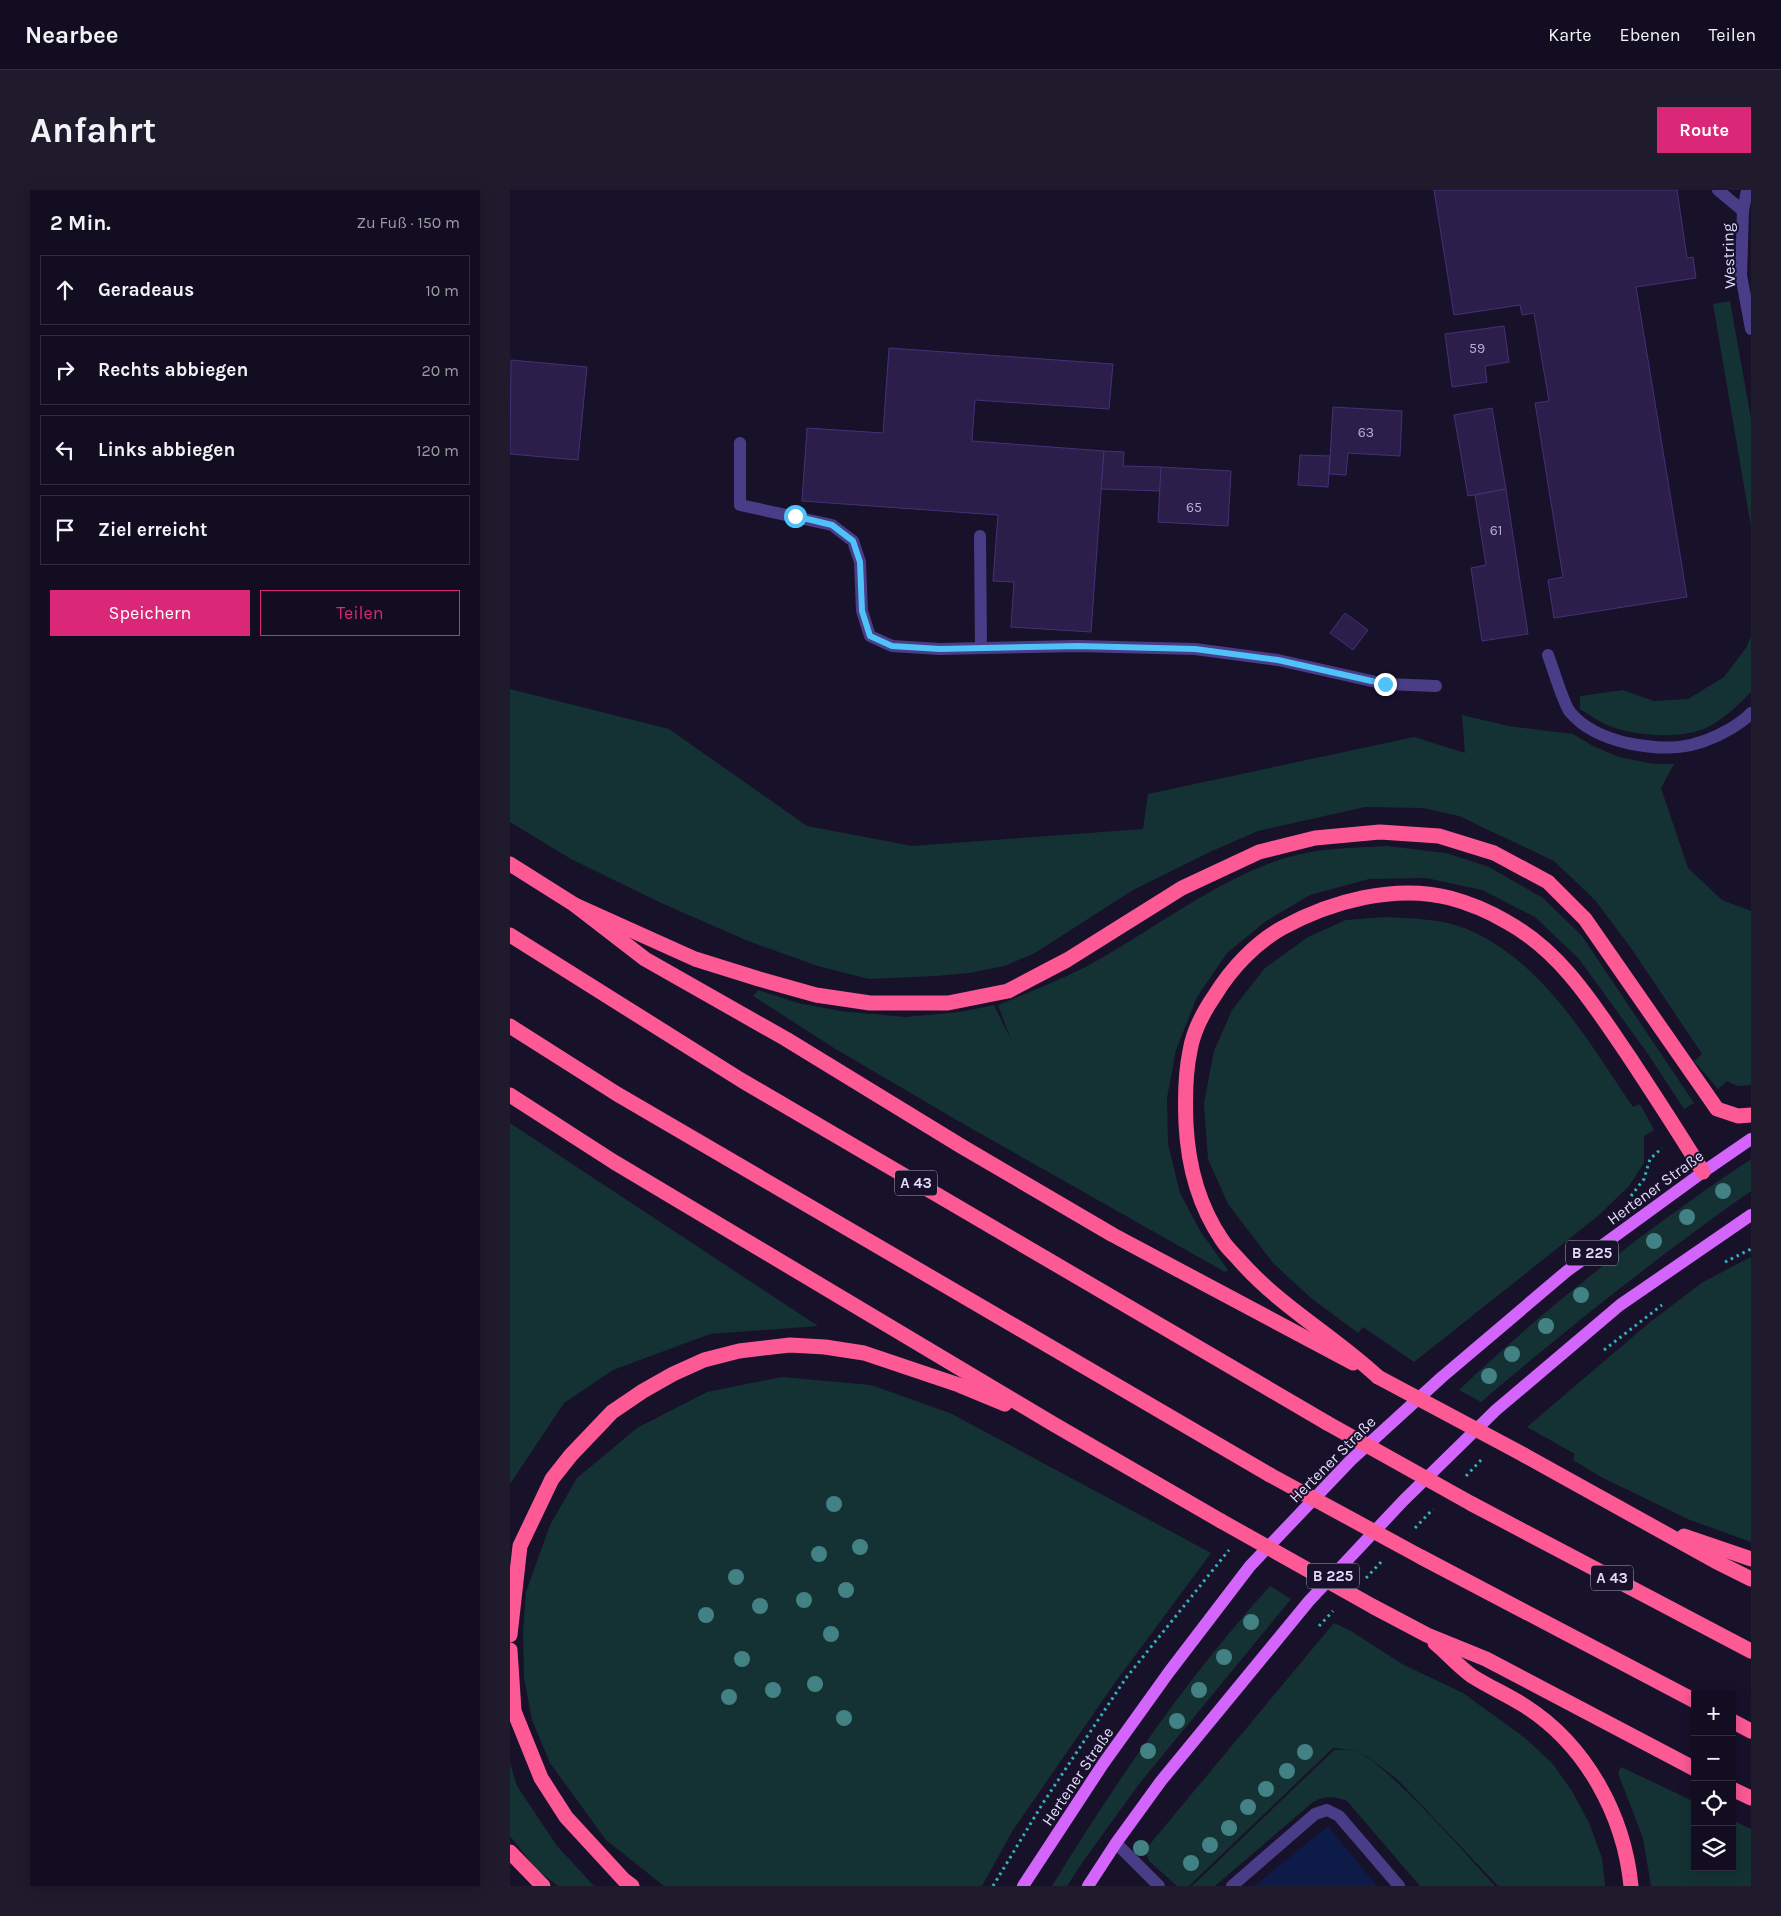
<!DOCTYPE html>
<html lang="de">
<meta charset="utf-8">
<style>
body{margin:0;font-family:Karla,sans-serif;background:#1f1b2d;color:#f1f3f6}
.controls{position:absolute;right:15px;bottom:15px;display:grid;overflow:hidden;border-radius:0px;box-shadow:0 2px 12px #0003}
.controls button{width:45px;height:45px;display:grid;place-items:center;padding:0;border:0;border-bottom:1px solid #312d3e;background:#120d20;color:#f1f3f6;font:25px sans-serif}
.stop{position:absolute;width:15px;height:15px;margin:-11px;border:4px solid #4fc3f7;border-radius:50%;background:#fff}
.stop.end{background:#4fc3f7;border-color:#fff;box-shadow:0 1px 5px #0008}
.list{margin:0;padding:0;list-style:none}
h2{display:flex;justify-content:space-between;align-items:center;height:65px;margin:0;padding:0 20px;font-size:21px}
h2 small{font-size:16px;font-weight:400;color:#9c9ca5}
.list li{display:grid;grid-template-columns:32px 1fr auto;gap:15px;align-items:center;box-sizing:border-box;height:70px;margin:0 10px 10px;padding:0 10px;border:1px solid #312d3e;border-radius:0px}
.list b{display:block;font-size:19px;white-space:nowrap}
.list em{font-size:16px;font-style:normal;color:#9c9ca5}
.actions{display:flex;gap:10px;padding:15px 20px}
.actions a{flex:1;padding:11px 0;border:1px solid #db2777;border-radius:0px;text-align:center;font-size:18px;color:#db2777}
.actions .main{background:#db2777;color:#fff}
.icon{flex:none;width:28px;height:28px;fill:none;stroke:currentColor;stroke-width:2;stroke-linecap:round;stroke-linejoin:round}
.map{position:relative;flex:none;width:1241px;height:1696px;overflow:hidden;border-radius:0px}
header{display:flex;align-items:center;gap:30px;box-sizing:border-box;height:70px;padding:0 25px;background:#120d20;border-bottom:1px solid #312d3e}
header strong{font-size:24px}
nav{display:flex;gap:28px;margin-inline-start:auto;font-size:18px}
.intro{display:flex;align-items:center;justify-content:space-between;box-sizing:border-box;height:120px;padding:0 30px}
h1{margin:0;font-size:35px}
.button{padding:12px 22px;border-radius:0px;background:#db2777;color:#fff;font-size:18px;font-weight:700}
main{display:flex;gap:30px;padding:0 30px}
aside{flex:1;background:#120d20;border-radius:0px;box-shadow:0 2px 12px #0003}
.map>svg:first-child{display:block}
</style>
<header>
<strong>Nearbee</strong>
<nav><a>Karte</a><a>Ebenen</a><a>Teilen</a></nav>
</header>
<div class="intro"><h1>Anfahrt</h1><a class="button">Route</a></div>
<main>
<aside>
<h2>2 Min.<small>Zu Fuß · 150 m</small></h2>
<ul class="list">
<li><svg class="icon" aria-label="ahead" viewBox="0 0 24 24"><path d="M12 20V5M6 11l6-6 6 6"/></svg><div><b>Geradeaus</b></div><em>10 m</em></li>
<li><svg class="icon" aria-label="right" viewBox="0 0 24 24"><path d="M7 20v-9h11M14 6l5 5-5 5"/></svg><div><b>Rechts abbiegen</b></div><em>20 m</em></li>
<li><svg class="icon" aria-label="left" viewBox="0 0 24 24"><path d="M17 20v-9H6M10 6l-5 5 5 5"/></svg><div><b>Links abbiegen</b></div><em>120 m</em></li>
<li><svg class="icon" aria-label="arrive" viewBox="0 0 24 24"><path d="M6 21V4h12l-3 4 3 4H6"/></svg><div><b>Ziel erreicht</b></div></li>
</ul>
<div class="actions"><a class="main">Speichern</a><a>Teilen</a></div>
</aside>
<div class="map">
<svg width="1241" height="1696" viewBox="0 0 1241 1696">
<rect width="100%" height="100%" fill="#18112a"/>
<g fill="#143234">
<path d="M1220,111L1241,229V337L1203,114Z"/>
<path d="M1241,446V502C1228,515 1213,530 1196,538C1170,550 1118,546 1093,533C1085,529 1077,523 1070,519V506L1113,500L1144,511L1178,509L1214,487L1236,458Z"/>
<path d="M0,499L159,539L297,636L402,656L633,639L638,604L904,547L955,563L952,525L998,536L1063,544L1083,556L1109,567L1144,574H1164L1151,598L1178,678L1212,710L1241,721V895L1227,896L1217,891L1208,899L1184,871L1192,864L1121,758L1085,710L1044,671L949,626L913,618L855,617L748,641L702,661L623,700L525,763L494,776L459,783L426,786L359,789L308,776L238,751L149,712L61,669L0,632Z"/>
<path d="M877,656L936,663L979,677L1033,708L1072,746L1184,913L1174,919L1138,864L1069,769L1025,727L972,700L916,688L859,689L800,705L756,731L717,763L687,807L666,860L657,908L658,954L670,1003L690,1041L718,1080L715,1082L450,932L324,858L243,806L248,800L288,813L330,821L395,827L450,822L484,815L501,850L488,815C521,801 557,788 588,770C650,735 707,690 775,668C807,658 844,658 877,656Z"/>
<path d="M875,727C901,728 933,729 957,739C1035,773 1077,850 1123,917L1130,914L1144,940L1134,946V973L1119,996L1088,1026L904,1172L853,1137L848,1143L801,1108L764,1074L718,1014L698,969L694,913L704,861L722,820L755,778L798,747L836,730Z"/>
<path d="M0,933L308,1136L200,1144L103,1180L54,1213L0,1294Z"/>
<path d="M1241,969V1001C1147,1067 1058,1138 971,1212L949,1200C1039,1114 1138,1038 1241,969Z"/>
<path d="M1241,1067V1352L1180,1330L1093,1288L1063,1270L1065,1264L1017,1237L1139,1133L1193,1092Z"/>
<path d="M272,1187L361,1195L440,1223L701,1363L604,1494L503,1640L472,1696H154L96,1650L40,1573L22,1530L14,1487L13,1442L16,1402L40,1335L67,1288L127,1238L197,1202Z"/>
<path d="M760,1396L781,1409L629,1594L572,1673L557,1696H542C607,1590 677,1488 760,1396Z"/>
<path d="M824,1433L841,1441L892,1474L953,1503L1015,1548L1042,1573L1062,1601L1079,1633L1092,1668L1095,1696H988L887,1589L858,1567L844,1560L823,1558L679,1696H667L639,1671L635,1660Z"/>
<path d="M824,1560C830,1560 837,1559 843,1560C872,1567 960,1669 985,1696H910L837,1611C823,1606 816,1605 803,1612L705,1696H682Z"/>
<path d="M0,1573L7,1596L47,1656L84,1696H48L27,1680L0,1646Z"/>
<path d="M1111,1577L1185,1612V1677H1222V1630L1241,1639V1696H1141L1133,1648L1108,1583Z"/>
</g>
<path fill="#0c1b48" d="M818,1636L867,1696H744Z"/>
<g fill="#2c1e4b" stroke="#463076">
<path d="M924,0H1167L1177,68L1183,67L1186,88L1126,97L1177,407L1044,428L1038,390L1053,387L1025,213L1039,211L1024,123L1012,125L1010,115L944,125Z"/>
<path d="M994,136L999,172L975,176L977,192L942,197L935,144Z"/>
<path d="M379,158L603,174L599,219L465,210L462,251L594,261L581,442L501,437L504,392L483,391L488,325L292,311L297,238L373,243Z"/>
<path d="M1,170L77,177L68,270L0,264Z"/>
<path d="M823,217L892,221L890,266L838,263L836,285L819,284Z"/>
<path d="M982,218L996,299L958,306L944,225Z"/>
<path d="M594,261L614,262L613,276L651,277L650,301L591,299Z"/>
<path d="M790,265L820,266L818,297L788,295Z"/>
<path d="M651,277L721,281L718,336L648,332Z"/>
<path d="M996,299L1018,444L972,451L961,378L976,375L965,305Z"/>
<path d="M835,423L858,440L843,460L820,443Z"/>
</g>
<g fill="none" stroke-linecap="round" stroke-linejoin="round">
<g stroke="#33b4bb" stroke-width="3" stroke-dasharray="2.5 4" stroke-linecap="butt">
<path d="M1121,1006L1134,989L1140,969L1152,958"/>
<path d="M1215,1072L1241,1059"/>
<path d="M1094,1160L1152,1115"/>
<path d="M956,1286L972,1269"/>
<path d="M905,1338L923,1319"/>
<path d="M856,1388L872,1371"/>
<path d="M809,1436L823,1421"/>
<path d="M483,1696L533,1613L616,1488L719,1360"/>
</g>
<g stroke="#493d88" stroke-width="12">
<path d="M1208,0L1233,21"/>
<path d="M230,253V315L322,335L343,351L350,372L352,421L360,446L382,456L430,459L568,456L685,459L768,470L875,494L926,496"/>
<path d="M470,346L471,458"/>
<path d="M606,1653L649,1696"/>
<path d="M722,1696L805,1624L817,1620L829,1626L889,1696"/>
</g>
<g stroke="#493d88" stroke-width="12">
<path d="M1237,0L1233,21L1231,85L1241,139"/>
<path d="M1038,465C1043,478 1053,513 1060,522C1074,539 1096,548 1117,553C1156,561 1184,560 1220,539C1228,534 1235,530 1241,523"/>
</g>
<g stroke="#d465fc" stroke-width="12">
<path d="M513,1696L593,1574L659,1482L740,1376L841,1270L932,1187L1057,1081L1193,982L1241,949"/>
<path d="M578,1696L606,1653L651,1591L799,1411L893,1311L986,1220L1110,1115L1241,1025"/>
</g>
<g stroke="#fc5995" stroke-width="15">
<path d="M0,674L65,715L135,769L276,849L451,956L603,1045L843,1173"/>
<path d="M65,715L185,769L249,789L306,805L360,813H438L498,801L557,770L672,698L749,662L805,648L870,642L929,646L984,663L1038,692L1075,729L1207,919L1228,926L1241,925"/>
<path d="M0,745L231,890L817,1233"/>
<path d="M0,836L107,904L760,1285"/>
<path d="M0,905L104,972L545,1235L711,1331"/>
<path d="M868,1187C824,1146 771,1117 731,1072C725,1065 717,1058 712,1050C689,1016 678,975 676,934C675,910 675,884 680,861C683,841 694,821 705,805C721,779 745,753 772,738C821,711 885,694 940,708C959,713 980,722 997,732C1053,763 1085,817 1120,868C1145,906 1169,943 1193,982"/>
<path d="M1014,1265L1205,1371L1241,1389"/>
<path d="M962,1314L1241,1461"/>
<path d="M1174,1346L1241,1369"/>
<path d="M911,1367L1185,1511"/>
<path d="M864,1417L917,1445L976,1469L1185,1579"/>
<path d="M0,1445L10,1356L42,1289L61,1265L102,1222L133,1201L163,1184L194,1170L229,1161L280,1155L315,1157L354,1163L449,1195L495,1214"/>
<path d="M925,1453C937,1463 949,1477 962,1486C979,1497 998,1505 1015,1516C1076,1555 1114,1625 1121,1696"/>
<path d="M0,1460L4,1521L31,1588L56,1627L114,1690L122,1696"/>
<path d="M1222,1531L1241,1541"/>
<path d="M1222,1599L1241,1608"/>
<path d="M0,1662L33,1696"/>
</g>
<g stroke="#fc5995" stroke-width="15">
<path d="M868,1187L1014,1265"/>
<path d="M817,1233L962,1314"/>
<path d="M760,1285L911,1367"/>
<path d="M711,1331L864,1417"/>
</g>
</g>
<g fill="#438284">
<circle cx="1213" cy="1001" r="8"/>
<circle cx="1177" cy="1027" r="8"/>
<circle cx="1144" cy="1051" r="8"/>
<circle cx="1071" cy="1105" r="8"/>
<circle cx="1036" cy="1136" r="8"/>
<circle cx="1002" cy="1164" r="8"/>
<circle cx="979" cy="1186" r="8"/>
<circle cx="324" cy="1314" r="8"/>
<circle cx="350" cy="1357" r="8"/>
<circle cx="309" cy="1364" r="8"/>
<circle cx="226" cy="1387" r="8"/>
<circle cx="336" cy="1400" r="8"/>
<circle cx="294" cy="1410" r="8"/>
<circle cx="250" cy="1416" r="8"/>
<circle cx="196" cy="1425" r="8"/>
<circle cx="741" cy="1432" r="8"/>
<circle cx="321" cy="1444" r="8"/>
<circle cx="714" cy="1467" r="8"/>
<circle cx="232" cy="1469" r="8"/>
<circle cx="305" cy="1494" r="8"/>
<circle cx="263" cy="1500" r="8"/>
<circle cx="689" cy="1500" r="8"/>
<circle cx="219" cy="1507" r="8"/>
<circle cx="334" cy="1528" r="8"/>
<circle cx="667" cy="1531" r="8"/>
<circle cx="638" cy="1561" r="8"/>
<circle cx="795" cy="1562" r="8"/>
<circle cx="777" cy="1581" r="8"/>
<circle cx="756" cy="1599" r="8"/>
<circle cx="738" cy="1617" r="8"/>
<circle cx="719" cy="1638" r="8"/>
<circle cx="700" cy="1655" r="8"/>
<circle cx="631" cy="1658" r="8"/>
<circle cx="681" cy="1673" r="8"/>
</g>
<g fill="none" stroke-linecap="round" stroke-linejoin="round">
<path stroke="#4fc3f7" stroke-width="6" d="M285,326L322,335L343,351L350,372L352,421L360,446L382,456L430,459L568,456L685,459L768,470L875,494"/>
</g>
<g text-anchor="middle" stroke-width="4" stroke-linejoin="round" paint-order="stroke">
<g font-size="14" fill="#b5acd1">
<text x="967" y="163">59</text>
<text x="856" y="247">63</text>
<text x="684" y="322">65</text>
<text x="986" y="345">61</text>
</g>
<g fill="#18112a" stroke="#a69ebe" stroke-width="1">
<rect x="385" y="980.5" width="42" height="25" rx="4"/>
<rect x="1056" y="1050.5" width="52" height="25" rx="4"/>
<rect x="797" y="1373.5" width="52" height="25" rx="4"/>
<rect x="1081" y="1375.5" width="42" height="25" rx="4"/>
</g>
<g font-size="15" font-weight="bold" fill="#e3dbfe">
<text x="406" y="998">A 43</text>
<text x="1082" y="1068">B 225</text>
<text x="823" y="1391">B 225</text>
<text x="1102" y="1393">A 43</text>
</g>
<g font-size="16" fill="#e3dbfe" stroke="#18112a">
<text transform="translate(1218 66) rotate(-92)" y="6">Westring</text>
<text transform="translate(1145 997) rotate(-36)" y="6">Hertener Straße</text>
<text transform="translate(822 1269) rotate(-45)" y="6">Hertener Straße</text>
<text transform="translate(567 1586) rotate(-56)" y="6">Hertener Straße</text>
</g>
</g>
</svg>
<div class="controls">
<button>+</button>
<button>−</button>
<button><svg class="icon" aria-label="locate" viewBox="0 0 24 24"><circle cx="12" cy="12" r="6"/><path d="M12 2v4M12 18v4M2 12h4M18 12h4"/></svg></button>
<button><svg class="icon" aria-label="layers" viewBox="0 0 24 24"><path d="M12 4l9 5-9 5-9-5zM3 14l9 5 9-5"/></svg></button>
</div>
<div class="stop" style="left:285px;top:326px"></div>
<div class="stop end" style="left:875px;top:494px"></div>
</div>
</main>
